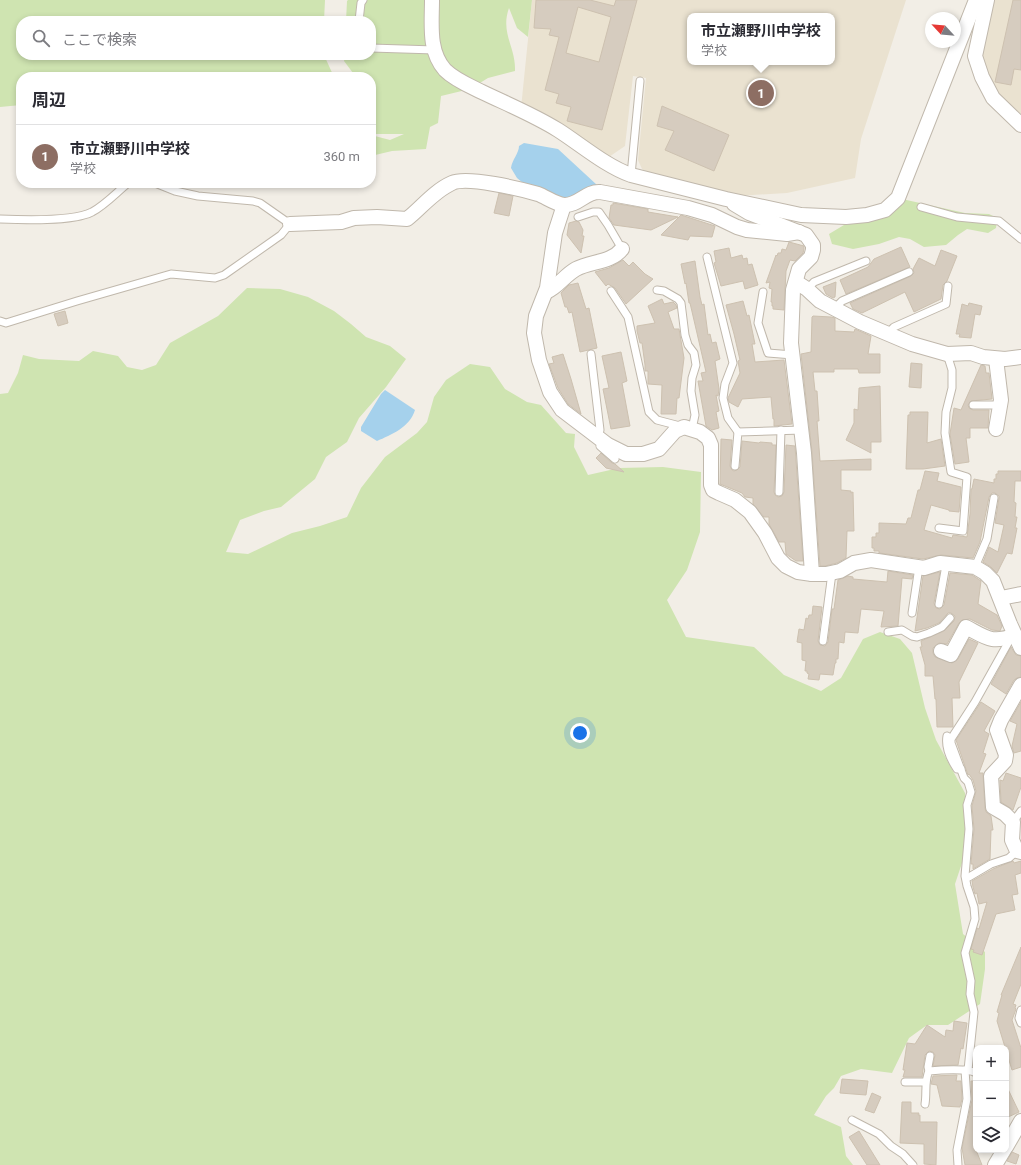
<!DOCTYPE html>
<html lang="ja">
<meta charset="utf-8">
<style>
body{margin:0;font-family:Roboto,"Noto Sans JP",sans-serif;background:#f7f7f7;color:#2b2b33}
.controls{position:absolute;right:12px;bottom:12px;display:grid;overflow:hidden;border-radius:8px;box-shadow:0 2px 6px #0003}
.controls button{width:36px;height:36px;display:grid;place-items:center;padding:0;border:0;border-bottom:1px solid #e1e1e2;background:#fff;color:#2b2b33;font:20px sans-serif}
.compass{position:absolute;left:925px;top:12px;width:36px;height:36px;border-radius:50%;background:#fff;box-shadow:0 2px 6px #0003;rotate:296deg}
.you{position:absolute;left:580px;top:733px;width:14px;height:14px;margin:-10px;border:3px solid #fff;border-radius:50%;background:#1a73e8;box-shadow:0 0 0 6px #1a73e833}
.badge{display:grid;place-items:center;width:26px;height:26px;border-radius:50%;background:#ee3921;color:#fff;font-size:13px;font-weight:700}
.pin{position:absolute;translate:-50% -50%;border:2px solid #fff;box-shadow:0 1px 4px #0006}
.popup{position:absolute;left:687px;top:13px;width:148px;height:52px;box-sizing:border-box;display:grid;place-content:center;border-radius:8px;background:#fff;filter:drop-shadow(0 1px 3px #0005);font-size:13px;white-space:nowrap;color:#7c7c81}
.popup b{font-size:15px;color:#2b2b33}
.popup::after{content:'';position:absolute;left:50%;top:100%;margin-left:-8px;border:8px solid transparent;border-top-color:#fff}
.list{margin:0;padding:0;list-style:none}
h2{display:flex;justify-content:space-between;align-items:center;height:52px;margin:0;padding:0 16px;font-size:17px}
h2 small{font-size:13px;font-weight:400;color:#7c7c81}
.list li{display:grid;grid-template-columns:26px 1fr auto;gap:12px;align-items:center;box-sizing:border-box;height:64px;padding:0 16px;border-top:1px solid #e1e1e2}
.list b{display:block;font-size:15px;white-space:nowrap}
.list p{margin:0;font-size:13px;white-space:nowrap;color:#7c7c81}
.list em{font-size:13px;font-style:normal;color:#7c7c81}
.icon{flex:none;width:22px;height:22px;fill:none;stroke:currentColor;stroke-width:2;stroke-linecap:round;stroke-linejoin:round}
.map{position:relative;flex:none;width:1021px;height:1165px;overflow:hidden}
.search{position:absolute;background:#fff;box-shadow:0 2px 6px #0003;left:16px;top:16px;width:360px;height:44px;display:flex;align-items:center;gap:10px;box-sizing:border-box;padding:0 14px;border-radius:16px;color:#7c7c81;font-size:15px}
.panel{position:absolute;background:#fff;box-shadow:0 2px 6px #0003;left:16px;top:72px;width:360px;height:116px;border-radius:16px}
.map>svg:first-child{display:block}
</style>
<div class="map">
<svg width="1021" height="1165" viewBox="0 0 1021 1165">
<rect width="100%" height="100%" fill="#f2eee6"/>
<g fill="#eae2d0" fill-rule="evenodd">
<path d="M532,0H906L861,139L855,178L787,193L736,196L645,171L642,169L638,160L646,78L633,76L625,146L606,159L521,108ZM690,16H832V62H690Z"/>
<path d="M990,0H1021V116L998,94L979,55Z"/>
</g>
<g fill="#cfe4b1">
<path d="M0,0H325L324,21H21V55H324L334,77H21V105L0,107Z"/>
<path d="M348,0H532L528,37L517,28L509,8C500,33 516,47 515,71L488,78L470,89L441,96L438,123L430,127L426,149L392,151L371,156V135L390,140L404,134H371V77H356L344,61L345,55H371V21H346L347,1Z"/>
<path d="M902,199L965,213L989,214L997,218L996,228L988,233L967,229L958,235L946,245L924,247L910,239L899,237L879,244L853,249L832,244L829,234L844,225L871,220Z"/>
<path d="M247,288L280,289L308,297L334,311L351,324L366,337L390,346L406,359L386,387L359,418L347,442L326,457L315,479L281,507L264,511L240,520L226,552L248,554L292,533L320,526L347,517L361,488L385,457L417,433L427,422L434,397L446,380L470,364L490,367L505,389L527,402L541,405L566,433L575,434L574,447L588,475L619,468L663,467L701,472L700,532L687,570L667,600L686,637L754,647L784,675L821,691L841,678L863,639L880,632L900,639L912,653L925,708L936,740L965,793L966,827L965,854L955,884L963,934L985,952V969L980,1004L948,1025H927L909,1038L892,1073L861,1069L841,1076L834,1088L826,1096L814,1115L841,1127L846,1156L853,1165H0V394L8,393L18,373L23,355L39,359L79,361L93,351L118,356L127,367L142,370L156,365L170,343L218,316Z"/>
</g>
<g fill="#a5d1ec">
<path d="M524,143L558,149L597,185L565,201L523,183L517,178L511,168C512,160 519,153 519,146Z"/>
<path d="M385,390L415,410C410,427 391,435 377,441L361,431V427L381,394Z"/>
</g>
<g fill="#d6ccbf" stroke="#cdc1b0" fill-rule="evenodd">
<path d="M536,0H590L614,6L616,0H637L602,130L567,121L571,107L556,103L559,94L545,90L559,37L549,35L551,29L534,28ZM578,7L611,17L599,62L566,53Z"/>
<path d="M1013,0H1021V70L1014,69L1011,85L995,82Z"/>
<path d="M662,106L729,135L714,171L665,150L674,131L657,126Z"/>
<path d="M499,193L513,196L509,216L494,213Z"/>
<path d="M613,203L648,209V212L678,217L651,230L614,225L609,218L611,205H613Z"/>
<path d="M681,215L715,226L712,237L690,236L688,240L661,235Z"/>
<path d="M576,221L579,222L583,230L582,236H584L581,253L567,235L569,223Z"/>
<path d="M789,242L804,246V249L803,253L795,261L790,260L786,271L784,310L773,309V306H772V302H771L772,289L769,288L770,282L766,283L776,255L777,256L778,253H781L782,249L786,250Z"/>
<path d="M901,247L910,267L846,294L840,280L868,267L874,259Z"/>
<path d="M729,248L731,258L742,255L743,259L747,258L748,265L752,264L758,285L745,289L743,281L721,286L714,263L716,262L714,251Z"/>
<path d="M941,250L957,256L947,281L943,285L941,299L914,312L905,292L862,313L853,309L850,303L911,276L914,273L913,269L919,258L935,266Z"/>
<path d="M623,260L629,266L633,262L645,274L653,279L626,304L615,288L608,284L606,286L595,272L609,268Z"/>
<path d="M695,261L700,297L702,305L704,304L708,335L710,334L712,343L716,342L720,359L715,361L719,389L718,396L716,395L719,411L716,412L719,428L712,430L706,426L698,381H703L701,373L706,372L690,303H689L686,283L685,284L681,264Z"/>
<path d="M836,282L835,297L833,298L826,294L823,287Z"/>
<path d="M578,283L586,309L589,308L597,348L580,352L572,312L569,313L567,307H565L561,293L569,285Z"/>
<path d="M662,299L664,304L673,302L676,305L677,308L668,312L674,329H679L684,358L679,398H677L676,414H661L662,385L648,384V371H645V365L642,343H640L637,331V326L655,323L648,306Z"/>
<path d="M743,301L747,316L749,315L755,344H752L755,362L784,360L792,424L774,426V419H773L771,397L742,399L738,407L729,402L728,398L740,373L738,361L740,360L734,334L726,305Z"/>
<path d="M969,303L982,306L980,315L975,314L971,338L959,337L960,334H956L962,304L968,306Z"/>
<path d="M65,311L68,323L58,326L54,314Z"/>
<path d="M813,316L831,317L835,318V331L854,332L855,329L871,336L868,354H880V373H859L858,369H834V372H813L815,391H817L819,421H817L820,461L871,459V470H841V490L851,491V493L853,492L854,531H847L846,558L837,563L825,566H820L812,452L801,354L811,352L812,317Z"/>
<path d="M621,352L627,381L622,383L630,426L611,429L603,389L609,388L602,356Z"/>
<path d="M563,354L571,379L581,414L568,404L558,388L549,364L554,363L552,357Z"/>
<path d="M911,363L922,364L921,388L909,387Z"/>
<path d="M981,365L985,366L986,373H989L992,399L971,401L968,405L969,408L973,410H989L988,428H970V438H966L969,462L955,464L950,434L954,408L961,410Z"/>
<path d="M880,386L881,442H871V453L846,440L854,423V409L858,410L859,388Z"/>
<path d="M910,412H928L927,443L941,439L945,466L923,469H906L908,415H910Z"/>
<path d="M721,439L732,440L730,466L732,470L734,471L737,470L740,467L742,441L759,443L760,442L772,443V445H776L774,492L775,495L778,497L782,496L784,492L786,445L795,446L803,561H796L786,554L785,542H779L769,524V517H764L753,504V498L745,497L742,493L720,484Z"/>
<path d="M601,453L612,463L615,464L624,472L606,468L596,458Z"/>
<path d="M925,471L939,473L937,481L961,487L959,512L949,511V510L931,505L924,530L952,538L953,535L967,537L970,514L971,489H972L974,479L994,483V479H996V474H998V471H1021V481H1015L1014,502L1016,503L1015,517H1017L1015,528H1017L1012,554L1007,553L997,573L991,567L983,562L989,547L998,552L1004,525L995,523L999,498V496L995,493H992L989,497L980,542L973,558L941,555L923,559L879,553V551H874V548H872V537H876V533H879V523L906,524L908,518H911L918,490H920Z"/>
<path d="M888,571L913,575L912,579L902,578L898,626L881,627L884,611L861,609L858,633L845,632L844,643L839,642L838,659H836V663H835L833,675L820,674L819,680L808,679L809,674L807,673V671H805L806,661L802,660V643L797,642L799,629L804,630L806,618L808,619L809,615H812L813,606L822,607L818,641L820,645L825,646L828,642L832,609H834L838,580L848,576L853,577V579L887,582Z"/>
<path d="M940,572L934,603L936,608L940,609L944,605L950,573L972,575L981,581L978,604L997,615L1002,626L1000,631L992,630L970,619L962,620L959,623L947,644L939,643L933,648V653L935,657L952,663L958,659L969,639L978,643L959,682L960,698H952L953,727H937L936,699H935L933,676H925V665L920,647H922L921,641L944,631L954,621L955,616L951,613H948L939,623L927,628L915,631L923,576Z"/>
<path d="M1011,647L1016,655L1021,656V677L1017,678L1014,680L1006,694L991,684Z"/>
<path d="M981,702L995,711L984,731L989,734L983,753L986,754L979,773H983L985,808L986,812L991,816L993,830H991L990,859L973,869V864H971L974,829L972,806L976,791L973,780L969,774L968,775L956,740Z"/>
<path d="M1021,702V751L1014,753L1012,746L1017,724L1010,721Z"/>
<path d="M1006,773L1021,778V787L1013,810L1001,802L1000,781V780L1003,781Z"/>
<path d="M1013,861L1014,863L1021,861V873L1015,875L1018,894L1012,895L1015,910L996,914L982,955L973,952L974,950L971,949L977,928L979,929L987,902L979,904L977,893L975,894L973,887L972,881L993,869Z"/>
<path d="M1021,947V984L1013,1004L1016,1005L1015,1008L1016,1009L1012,1020L1021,1048V1067L1012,1070L997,1021L999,1013L997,1012L1002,995H1001Z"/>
<path d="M954,1021L967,1023L963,1049L961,1048L958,1065L933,1066L935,1055L933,1052L929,1051L925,1055L922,1077H903L905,1070H903L907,1043L915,1044L927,1025L945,1037L946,1030L953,1031Z"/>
<path d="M957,1075L956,1081H961L962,1099L960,1107L942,1106L937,1085L931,1084L933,1076Z"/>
<path d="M842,1079L868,1081L866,1095L840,1093Z"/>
<path d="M971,1081H976V1128L974,1127L976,1150L982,1165H965L962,1148L972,1100Z"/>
<path d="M1006,1085L1019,1112L1006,1118Z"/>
<path d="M872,1093L881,1097L874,1113L865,1110Z"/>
<path d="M902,1102H911V1113H919L918,1115H920V1122H937L936,1165L924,1164V1144L900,1143Z"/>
<path d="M859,1131L880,1165H867L849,1137Z"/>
<path d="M1012,1152L1019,1155L1016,1164L1007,1161Z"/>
</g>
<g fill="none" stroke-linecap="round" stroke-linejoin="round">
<defs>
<g id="service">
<path d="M359,21L361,3L363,0"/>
<path d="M371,48L435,50"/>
<path d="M631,175L640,81"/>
<path d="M921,207L957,217L999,221L1021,239"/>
<path d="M578,217L593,212H599L608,225L622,249"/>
<path d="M0,219C23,220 72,222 92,212C105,205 116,193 128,183"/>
<path d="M707,257L733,363L725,384L723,398L728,418L738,432"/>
<path d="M807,289L814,282L866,261"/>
<path d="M657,290L664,291L678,299L681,303L685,335L688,345L694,353L696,365L692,378L691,391L695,415L692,429"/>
<path d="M611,291L628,317L649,412L657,420L680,426"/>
<path d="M763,292L758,323L768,353L793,355"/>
<path d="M835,308L842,301L909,272"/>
<path d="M0,321L6,323L77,301L171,274L215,278L224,275L281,235L290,224L260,203L253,201L198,196L175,191L155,183"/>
<path d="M887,334L894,327L946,304L948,286"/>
<path d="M591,354L600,430L598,437"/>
<path d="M973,405H1000"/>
<path d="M600,446L615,459"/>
<path d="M735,466L738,432L802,430"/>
<path d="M779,492L781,430"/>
<path d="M939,528L963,531L967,477L951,472L945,433L946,412L952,388V370L947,354"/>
<path d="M975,567L987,539L994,498"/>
<path d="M939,604L946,565"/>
<path d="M912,613L919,567"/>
<path d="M888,632L902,630L912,636L917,637L929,633L942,627L950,618"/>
<path d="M823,641L832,573"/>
<path d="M947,736C945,747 951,760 957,769H961"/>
<path d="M1013,822L1021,811"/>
<path d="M969,877L991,864L1009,858L1017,851"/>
<path d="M1021,1010L1019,1018L1021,1023"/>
<path d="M968,1070L974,1012L970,994L971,981L965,953L975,919L974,907L967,886L965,876L969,829L967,805L971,792L968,782L964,778L951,743V739L975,702L1008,643V638"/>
<path d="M929,1071L928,1067L930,1056"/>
<path d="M905,1082H925"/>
<path d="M925,1104C927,1093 924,1081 929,1071C939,1070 969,1068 976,1073"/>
<path d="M852,1120L879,1134L891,1146L903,1154L913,1165"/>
<path d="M958,1165L957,1150L967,1099L965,1070"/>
</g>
<g id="minor">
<path d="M432,0C432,24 428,51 445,70C455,80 470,86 482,92C507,104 534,115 558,130C580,144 607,167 631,175L726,199L801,215L846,217L867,215L885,210L898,198L976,0"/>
<path d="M987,0L975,56L982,77L993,98L1021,125"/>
<path d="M734,204L749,213L806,235L813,245V250L811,257L799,269L793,290L791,343L804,453L812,574"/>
<path d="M564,205L555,233L547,288L536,316L534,333L539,360L550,392L562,410L608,445L626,454H643L659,449L675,431L684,427L700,432L708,438L711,445V485L713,490L719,493L735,500L750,512L765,533L778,558L786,566L798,572L812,574H826L840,571L854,563L871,560L924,568L940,563L975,567L985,573L993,581L1010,624L1021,648"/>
<path d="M290,224L341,222L354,218L377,217L407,219C421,208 434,191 452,183C467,176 521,189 538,194C546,197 555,204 564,205C578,206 586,191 600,192L688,208L712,215L737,227L747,230L787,234L799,232"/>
<path d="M796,282L807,289L820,301L860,322L912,344L947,354L971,353L983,357L1005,359L1021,357"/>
<path d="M546,292C558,287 565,275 576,269C591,261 611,263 622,249"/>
<path d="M996,429L1001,400L996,359"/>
<path d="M1001,598L1021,594"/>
<path d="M941,651L951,655L966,627C987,638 992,644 1015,635"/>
<path d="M1021,685L1001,720L997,730L1006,755L1005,761L991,776L993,807L1005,814L1013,822L1012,840L1017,851L1021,852"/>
<path d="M1006,1147L1021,1121"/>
<path d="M995,1165L1004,1150"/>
</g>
</defs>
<use href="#service" stroke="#c0b8ac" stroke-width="9"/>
<use href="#minor" stroke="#c0b8ac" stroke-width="16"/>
<use href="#service" stroke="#fff" stroke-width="7"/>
<use href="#minor" stroke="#fff" stroke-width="14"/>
</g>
</svg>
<div class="controls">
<button>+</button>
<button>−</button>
<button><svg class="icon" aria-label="layers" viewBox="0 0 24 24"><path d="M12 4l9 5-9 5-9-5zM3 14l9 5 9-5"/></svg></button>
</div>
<svg class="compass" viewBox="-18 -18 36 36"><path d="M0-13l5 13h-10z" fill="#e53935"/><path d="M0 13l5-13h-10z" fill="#7c7c81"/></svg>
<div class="you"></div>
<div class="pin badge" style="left:761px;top:93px;background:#8d6e63">1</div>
<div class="popup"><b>市立瀬野川中学校</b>学校</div>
<div class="search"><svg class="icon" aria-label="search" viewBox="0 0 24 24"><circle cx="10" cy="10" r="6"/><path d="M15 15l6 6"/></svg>ここで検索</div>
<section class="panel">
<h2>周辺<small></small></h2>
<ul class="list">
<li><span class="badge" style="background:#8d6e63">1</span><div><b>市立瀬野川中学校</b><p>学校</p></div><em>360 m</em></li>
</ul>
</section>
</div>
